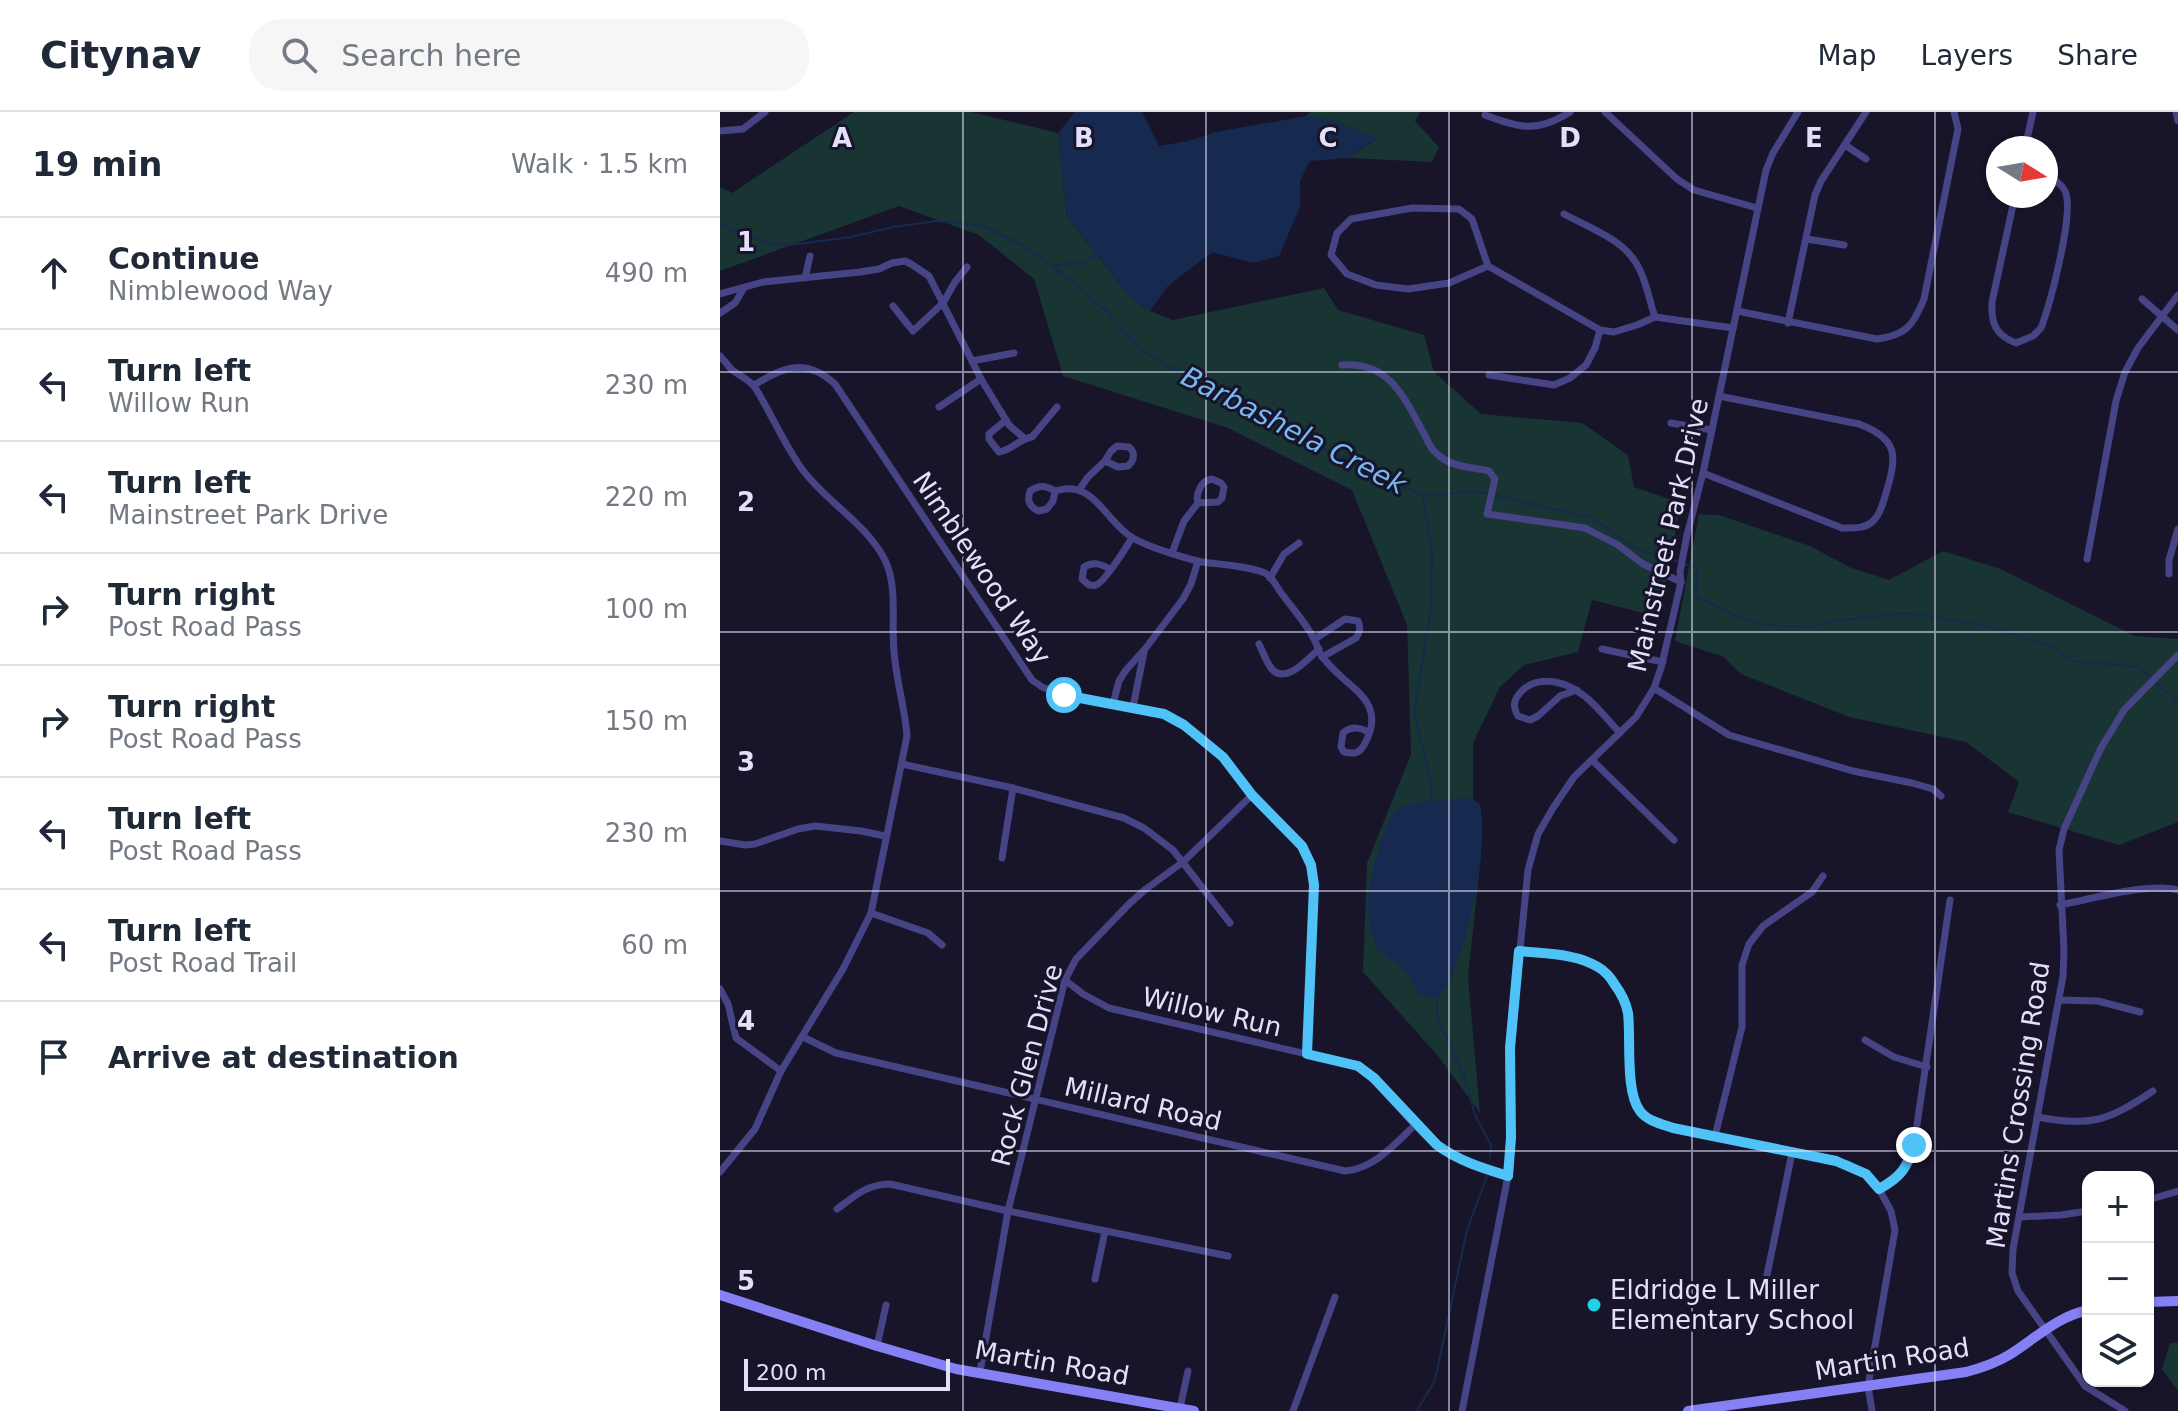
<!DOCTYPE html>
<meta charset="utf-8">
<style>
body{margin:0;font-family:"DejaVu Sans",sans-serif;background:#f6f6f7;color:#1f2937}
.controls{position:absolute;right:24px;bottom:24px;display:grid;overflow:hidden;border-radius:16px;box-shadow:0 2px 6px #0004}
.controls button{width:72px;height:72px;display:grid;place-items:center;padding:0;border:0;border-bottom:2px solid #e0e1e3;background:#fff;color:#1f2937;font:40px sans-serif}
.compass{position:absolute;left:1266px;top:24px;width:72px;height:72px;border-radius:50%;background:#fff;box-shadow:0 2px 6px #0004;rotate:101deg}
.scale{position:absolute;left:24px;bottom:20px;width:206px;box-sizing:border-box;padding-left:8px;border:4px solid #e4e0fc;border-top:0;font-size:22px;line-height:28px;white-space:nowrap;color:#e4e0fc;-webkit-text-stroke:6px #18142a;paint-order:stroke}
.stop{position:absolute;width:24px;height:24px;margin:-18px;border:6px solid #4fc3f7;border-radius:50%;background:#fff}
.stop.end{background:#4fc3f7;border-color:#fff;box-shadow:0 2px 8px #0008}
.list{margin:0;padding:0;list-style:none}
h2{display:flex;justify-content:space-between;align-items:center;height:104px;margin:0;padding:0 32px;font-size:34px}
h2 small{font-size:26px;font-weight:400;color:#747a83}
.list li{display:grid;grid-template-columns:52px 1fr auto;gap:24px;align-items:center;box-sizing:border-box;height:112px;padding:0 32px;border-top:2px solid #e0e1e3}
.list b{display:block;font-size:30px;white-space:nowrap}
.list p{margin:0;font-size:26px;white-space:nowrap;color:#747a83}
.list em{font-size:26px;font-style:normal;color:#747a83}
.icon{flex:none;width:44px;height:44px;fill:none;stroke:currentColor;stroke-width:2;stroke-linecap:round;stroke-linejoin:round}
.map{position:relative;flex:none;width:1458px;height:1299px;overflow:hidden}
header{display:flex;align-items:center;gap:48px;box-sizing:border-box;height:112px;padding:0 40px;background:#fff;border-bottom:2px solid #e0e1e3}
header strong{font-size:38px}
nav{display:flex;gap:44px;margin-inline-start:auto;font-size:28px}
.search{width:560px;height:72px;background:#f6f6f7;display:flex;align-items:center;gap:20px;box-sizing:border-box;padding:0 28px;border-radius:32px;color:#747a83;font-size:30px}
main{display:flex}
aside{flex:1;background:#fff}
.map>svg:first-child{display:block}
</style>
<header>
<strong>Citynav</strong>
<div class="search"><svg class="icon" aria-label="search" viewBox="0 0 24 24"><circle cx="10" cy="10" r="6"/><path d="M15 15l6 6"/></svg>Search here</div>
<nav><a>Map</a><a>Layers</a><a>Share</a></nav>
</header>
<main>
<aside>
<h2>19 min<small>Walk · 1.5 km</small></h2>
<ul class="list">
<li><svg class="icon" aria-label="ahead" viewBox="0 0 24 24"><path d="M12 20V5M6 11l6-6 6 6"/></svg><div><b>Continue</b><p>Nimblewood Way</p></div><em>490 m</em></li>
<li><svg class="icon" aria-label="left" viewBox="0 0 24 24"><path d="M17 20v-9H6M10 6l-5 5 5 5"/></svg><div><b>Turn left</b><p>Willow Run</p></div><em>230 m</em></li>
<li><svg class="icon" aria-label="left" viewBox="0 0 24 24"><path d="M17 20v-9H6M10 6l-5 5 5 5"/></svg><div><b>Turn left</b><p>Mainstreet Park Drive</p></div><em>220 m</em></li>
<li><svg class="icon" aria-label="right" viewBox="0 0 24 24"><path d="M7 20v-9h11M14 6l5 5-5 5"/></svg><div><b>Turn right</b><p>Post Road Pass</p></div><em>100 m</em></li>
<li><svg class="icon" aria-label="right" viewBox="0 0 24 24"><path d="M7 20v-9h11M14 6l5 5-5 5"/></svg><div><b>Turn right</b><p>Post Road Pass</p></div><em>150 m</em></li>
<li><svg class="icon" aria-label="left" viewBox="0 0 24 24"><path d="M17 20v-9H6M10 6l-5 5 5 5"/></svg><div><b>Turn left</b><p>Post Road Pass</p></div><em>230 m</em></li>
<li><svg class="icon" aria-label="left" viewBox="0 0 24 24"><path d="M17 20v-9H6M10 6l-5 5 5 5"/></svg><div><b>Turn left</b><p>Post Road Trail</p></div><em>60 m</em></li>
<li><svg class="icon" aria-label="arrive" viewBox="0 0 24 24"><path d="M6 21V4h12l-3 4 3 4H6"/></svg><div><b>Arrive at destination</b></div></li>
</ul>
</aside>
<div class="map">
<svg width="1458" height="1299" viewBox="0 0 1458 1299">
<rect width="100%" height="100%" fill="#18142a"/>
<g fill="#183433">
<path d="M134,0H251L338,21L347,105L412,187L430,199L453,208L604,176L618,198L704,223L714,260L761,302L862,311L908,343L914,375L961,391L939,505L872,488L858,540L804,553L780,575L753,631V687L760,693L762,708L761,743L748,865L760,1001L718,944L643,860L647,751L691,642L687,513L632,378L508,316L343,264L314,167L259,123L179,94L0,159V75L12,81Z"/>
<path d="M590,0H700L695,9L719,35L712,50L628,46L656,27L586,4Z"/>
<path d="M979,402L999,403L1090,434L1129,455L1169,468L1223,439L1281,457L1415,524L1458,527V710L1399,733L1288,700L1299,670L1246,630L1129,605L1021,562L1004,545L955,529Z"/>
<path d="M1450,1231H1458V1279L1442,1257Z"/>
</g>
<g fill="#152a4e">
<path d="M355,0H422L439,34L468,29L496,20L586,4L615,9L657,26L628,46L590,49L580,69V95L559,144L533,151L492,140L448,174L430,199L412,187L347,105L338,21Z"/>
<path d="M746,686L753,687L760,693C763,709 762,726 761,743C759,771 740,860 723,880C719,884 717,884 712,887L698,881C687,854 679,854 657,838C652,822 648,806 648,789C649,771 663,705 679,697C696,688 726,689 746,686Z"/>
</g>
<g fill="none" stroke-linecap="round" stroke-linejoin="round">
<g stroke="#152a4e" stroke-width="2">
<path d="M0,113L49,131L70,133L131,125L173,115L217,109L264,114L303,134L333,154L384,197L423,239L494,281L543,303L594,332L703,384L757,379L767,382"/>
<path d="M335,154L363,150L378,142"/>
<path d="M774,383L872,406L916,437L977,456L976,485L1013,502L1042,513L1093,515L1114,509L1186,501L1259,512L1328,533L1354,549L1419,555L1456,589L1458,594"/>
<path d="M703,386L712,439L711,497L694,601L709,660L712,690"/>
<path d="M717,885V906L744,963L755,1003L771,1033L770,1046"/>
<path d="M697,1299L715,1268L747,1118L767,1064"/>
</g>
<g stroke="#474485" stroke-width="7">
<path d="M885,0L957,67L974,78L1037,96"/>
<path d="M1456,0L1458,9"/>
<path d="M765,3C799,16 817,21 850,0"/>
<path d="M0,19L23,17L45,0"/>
<path d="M1125,33L1146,47"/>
<path d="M1305,36L1313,0"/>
<path d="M1295,84L1272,190C1271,211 1275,223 1296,231L1313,224L1321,216C1330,192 1355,100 1345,79C1341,71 1334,68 1326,64"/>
<path d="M692,96L739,97L752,107L768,154L729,171L688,177L656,173L627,162L611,143L617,121L631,107Z"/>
<path d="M844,102C868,115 902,127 916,151C926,166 929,188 935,205"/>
<path d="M1087,127L1124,133"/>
<path d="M768,154L880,218L894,220L917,213L935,205L1013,216"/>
<path d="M85,166L90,144"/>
<path d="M0,182L43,170L140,160L159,157L172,151L185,149L191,152L209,164L261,267L289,313L304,326"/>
<path d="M1422,187L1458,218"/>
<path d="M173,194L193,219L223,191L235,170L247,155"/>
<path d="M1017,199L1157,227C1186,223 1193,214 1204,187L1238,17L1234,0"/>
<path d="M0,201L15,191L24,176"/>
<path d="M1068,211L1095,83L1101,69L1146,0"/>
<path d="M0,244C4,248 8,254 12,258C20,264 31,268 36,277C52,303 64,332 82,357C106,390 146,411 165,448C178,475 171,510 174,539C176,568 185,596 187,624L151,801L123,857L61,959L35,1017L0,1060"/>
<path d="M252,249L294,241"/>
<path d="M622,253C669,249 684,285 703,320C707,327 710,336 716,341C729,355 752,355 769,359L775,367L767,402L865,416L898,433L923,452L961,470"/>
<path d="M769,263L834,273L850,266L866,253L875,236L880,218"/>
<path d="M34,273C64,255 86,245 115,272L312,568L322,575L344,583L444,602L464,613L503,645L532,683L582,734L591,753L594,773L587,942"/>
<path d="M219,295L261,267"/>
<path d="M286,308L269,322V327L279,340C292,338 299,327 312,325L337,295"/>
<path d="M951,311L992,318"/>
<path d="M983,361L1122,416C1133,416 1144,417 1152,410C1160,403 1163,391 1166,381C1177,344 1179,327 1139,312L999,284"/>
<path d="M359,378L368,365L385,349L398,355L408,354C414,349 416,341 409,335L397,334L391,339L385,349"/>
<path d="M335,379L333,389L327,397L318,399C309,394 307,389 310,379C319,373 325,373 335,379C374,366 385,410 413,426C428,435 464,446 482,450C496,452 538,455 548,463C553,467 558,477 562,482C573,497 586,511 594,527C597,532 598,539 602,544C622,575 671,586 644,633C639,642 634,642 624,640L621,635L623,621C631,614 641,615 649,621"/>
<path d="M452,441L464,409L478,391L498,390L502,386L504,375L501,371L492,367C482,368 475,381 478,391"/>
<path d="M1367,447L1396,289L1405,260L1418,236L1458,183"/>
<path d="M390,457C381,452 373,449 364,455L362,467L369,473C372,473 374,474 376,473C384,471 407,434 412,426"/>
<path d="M1449,462V448L1458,417"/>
<path d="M550,466L564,442L579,431"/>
<path d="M595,527L625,507L638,509C641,516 640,520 636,526L602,545"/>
<path d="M539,532C543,540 546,549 551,556C565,574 588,547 599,537"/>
<path d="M882,537L943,550"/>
<path d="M934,576L1009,623L1133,659L1192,671L1213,677L1221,684"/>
<path d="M857,578L840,584L818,604L810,608L798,604C793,595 793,589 800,581C809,570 822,568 835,570C865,576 880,600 900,621"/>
<path d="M393,592L399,569L406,558L425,537L463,487L471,472L478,449"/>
<path d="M413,595L424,540"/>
<path d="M872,648L954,728"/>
<path d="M182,652L293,676L404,706L424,716L453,738L510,811"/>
<path d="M0,729L25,733L35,732L78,717L95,714L141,719L165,724"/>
<path d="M282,746L293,676"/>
<path d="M1340,793C1373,787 1427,770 1458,778"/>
<path d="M151,801L208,821L222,833"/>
<path d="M799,839C825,842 855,841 878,855C920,879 906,936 912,976C913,983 915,993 920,999C927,1009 942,1012 953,1016L1128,1052L1146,1062L1159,1077L1171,1099L1175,1118L1148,1274L1152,1299"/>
<path d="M345,868L363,882L389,896L638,954C669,979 697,1023 729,1042C747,1053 768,1058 788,1064"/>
<path d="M0,877L8,892L16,926L61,959"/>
<path d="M1339,888L1378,889L1420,900"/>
<path d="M83,925L116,941L625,1059C654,1057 676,1031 696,1012"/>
<path d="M1145,928L1174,945L1207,955"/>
<path d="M1317,1005C1371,1015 1388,1009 1433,979"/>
<path d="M995,1024L1022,915V853L1029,832L1043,814L1092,780L1103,764"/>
<path d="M1159,1077C1181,1065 1187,1056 1194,1033L1230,788"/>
<path d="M1428,1088L1458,1079"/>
<path d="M117,1097C135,1084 147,1072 170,1072L288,1099L508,1144"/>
<path d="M1300,1105L1341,1103L1368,1099"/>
<path d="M1047,1163L1072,1041"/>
<path d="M375,1167L385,1119"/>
<path d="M157,1234L166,1193"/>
<path d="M260,1260L288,1099L345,868L356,847L410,791L426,777L463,750L532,683"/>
<path d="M460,1296L468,1259"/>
<path d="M573,1299L615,1185"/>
<path d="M742,1299L788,1064L791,1026L790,936L808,758L818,722L833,696L854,665L916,605L934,576L941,556L961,470L960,460L967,423L983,361L1046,58L1053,41L1078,0"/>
<path d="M1405,1299L1365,1274L1298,1179L1292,1161L1293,1137L1343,864L1344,839L1339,738L1344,717L1381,636L1404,598L1458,543"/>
</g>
<g stroke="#8580f3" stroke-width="10">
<path d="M0,1183L157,1234L236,1257L474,1299"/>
<path d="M1428,1190L1458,1189"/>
<path d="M968,1299L1246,1260C1261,1256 1276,1251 1289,1243C1315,1227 1336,1205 1368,1198"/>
</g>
</g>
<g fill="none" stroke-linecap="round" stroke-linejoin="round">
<path stroke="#4fc3f7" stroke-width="10" d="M344,583L444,602L464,613L503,645L532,683L582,734L591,753L594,773L587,942L638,954L654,966L717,1033C739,1049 762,1056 788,1064L791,1026L790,936L799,839C825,842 855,841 878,855C885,859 891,866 895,873C901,881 906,891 908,901C911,926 905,980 920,999C927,1009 942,1012 953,1016L1116,1049L1146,1062L1159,1077C1181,1065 1187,1056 1194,1033"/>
</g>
<path fill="none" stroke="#e4e0fc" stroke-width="2" stroke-opacity="0.55" d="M243,0V1299M486,0V1299M729,0V1299M972,0V1299M1215,0V1299M0,260H1458M0,520H1458M0,779H1458M0,1039H1458"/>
<circle fill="#1fd2ea" stroke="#18142a" stroke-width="3" cx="874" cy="1193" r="8"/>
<g text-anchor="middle" stroke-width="6" stroke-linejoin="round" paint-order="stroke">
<g font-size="26" fill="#e4e0fc" stroke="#18142a">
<text transform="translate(948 423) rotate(-77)" y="9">Mainstreet Park Drive</text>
<text transform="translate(262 456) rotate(56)" y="9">Nimblewood Way</text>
<text transform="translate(492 900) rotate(13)" y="9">Willow Run</text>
<text transform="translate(307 953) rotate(-75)" y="9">Rock Glen Drive</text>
<text transform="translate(423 992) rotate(13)" y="9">Millard Road</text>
<text transform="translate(1298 993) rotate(-81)" y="9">Martins Crossing Road</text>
<text transform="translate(1172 1247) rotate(-9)" y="9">Martin Road</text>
<text transform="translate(332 1251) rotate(10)" y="9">Martin Road</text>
</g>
<g font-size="26" fill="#e4e0fc" stroke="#18142a" text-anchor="start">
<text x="890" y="1187">Eldridge L Miller<tspan x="890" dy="30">Elementary School</tspan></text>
</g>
<g font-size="28" font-style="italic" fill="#78b8f2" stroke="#18142a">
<text transform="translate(574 318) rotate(27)" y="10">Barbashela Creek</text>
</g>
</g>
<g font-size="26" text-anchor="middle" font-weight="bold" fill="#e4e0fc" stroke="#18142a" stroke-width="6" stroke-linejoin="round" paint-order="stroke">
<text x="122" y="35">A</text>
<text x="364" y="35">B</text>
<text x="608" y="35">C</text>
<text x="850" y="35">D</text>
<text x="1094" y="35">E</text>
<text x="26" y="139">1</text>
<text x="26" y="399">2</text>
<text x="26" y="659">3</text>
<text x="26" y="918">4</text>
<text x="26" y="1178">5</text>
</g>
</svg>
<div class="controls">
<button>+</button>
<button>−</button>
<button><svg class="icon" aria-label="layers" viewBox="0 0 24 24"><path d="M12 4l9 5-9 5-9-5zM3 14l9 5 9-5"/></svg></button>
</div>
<svg class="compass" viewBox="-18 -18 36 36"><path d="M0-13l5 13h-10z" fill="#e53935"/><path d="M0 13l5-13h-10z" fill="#747a83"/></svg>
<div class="scale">200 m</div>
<div class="stop" style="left:344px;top:583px"></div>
<div class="stop end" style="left:1194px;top:1033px"></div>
</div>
</main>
